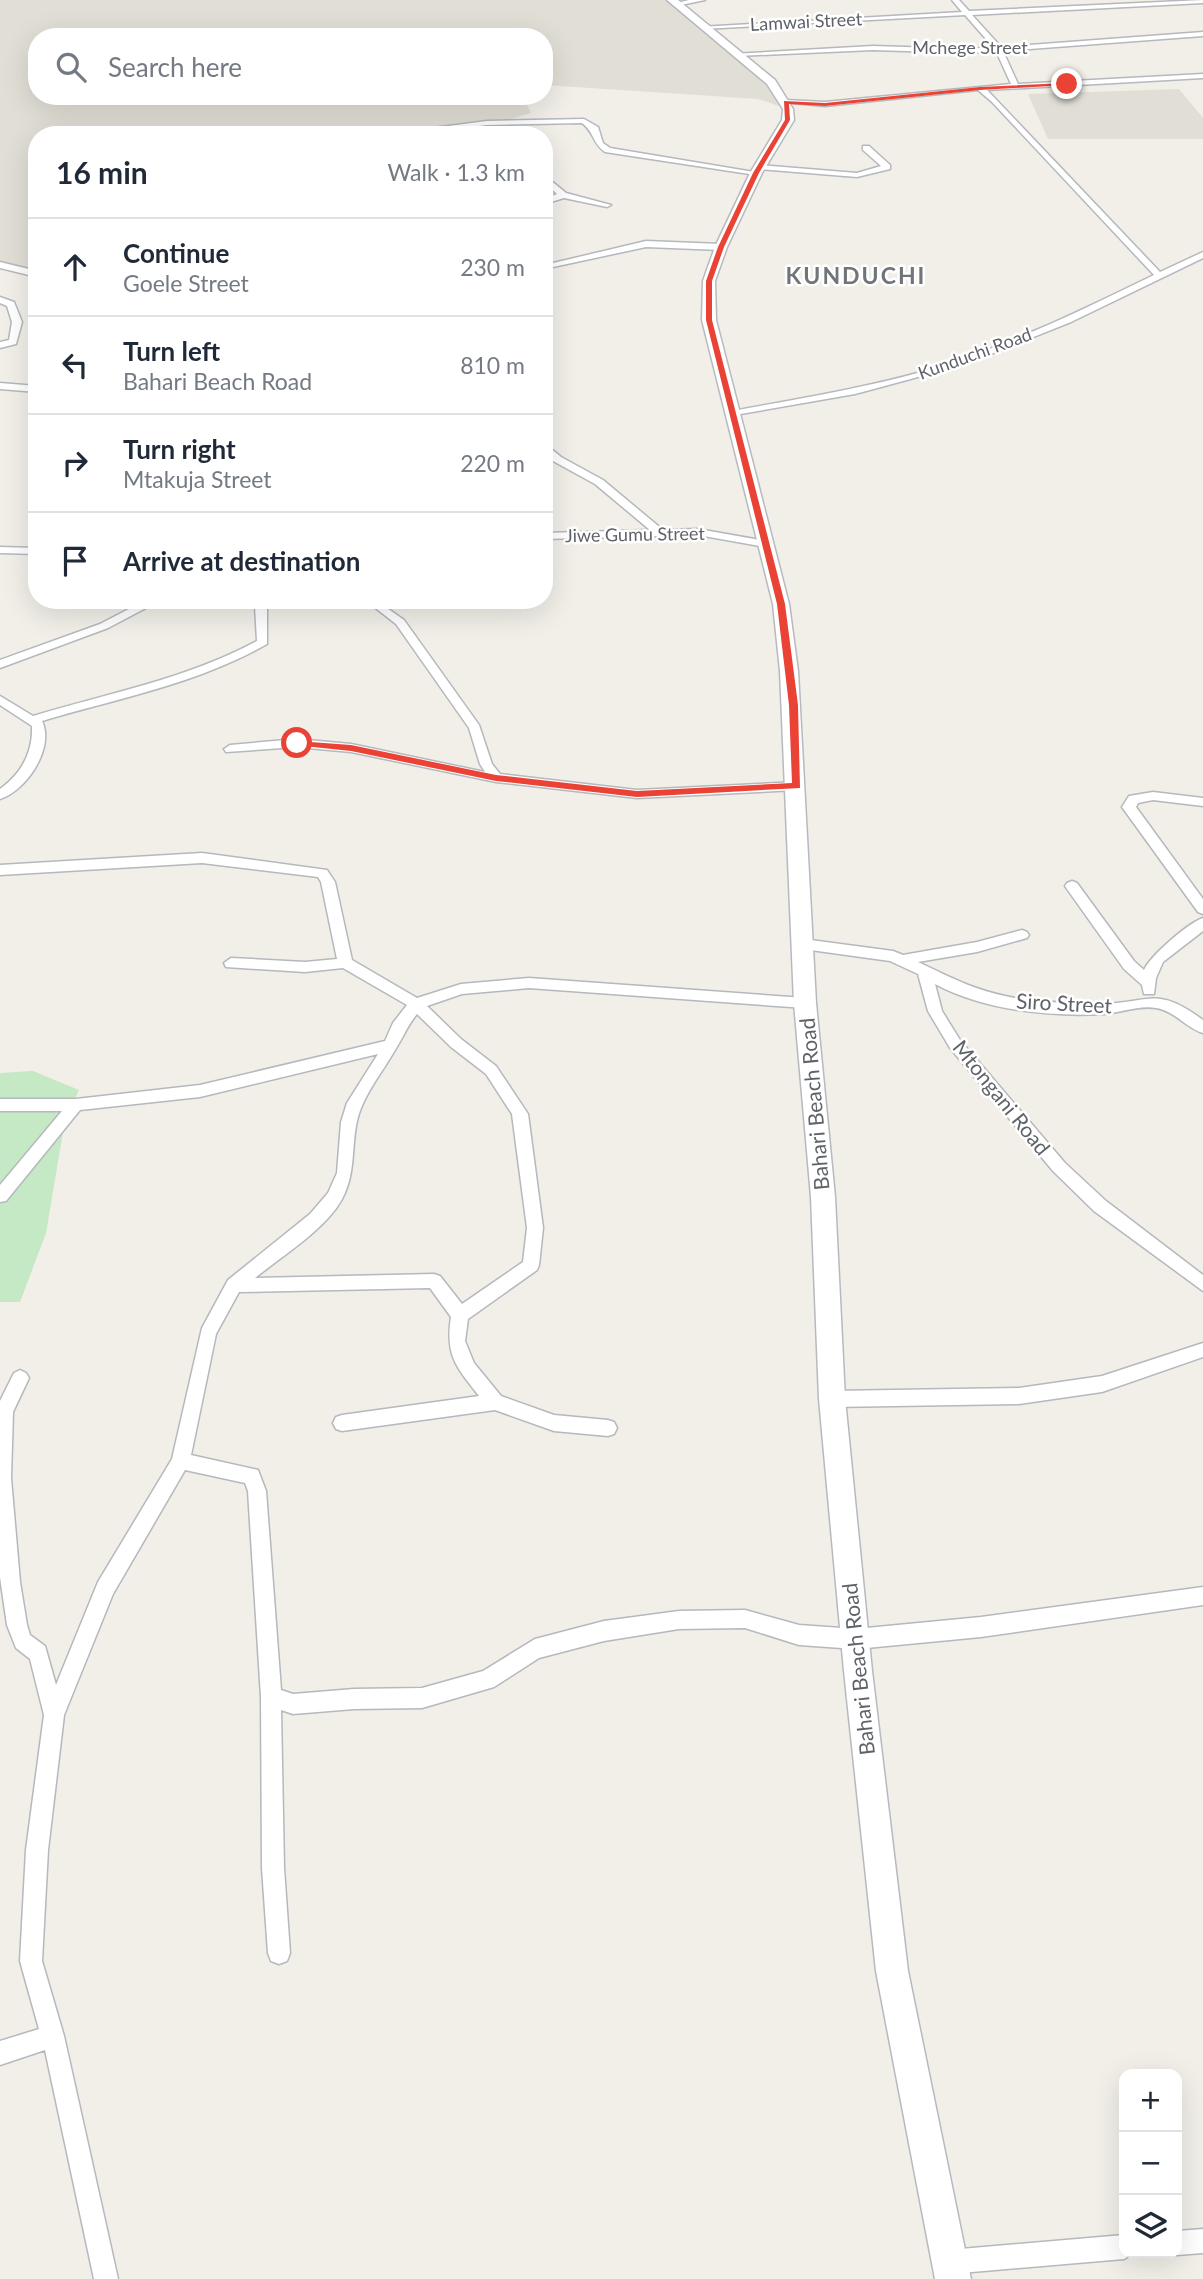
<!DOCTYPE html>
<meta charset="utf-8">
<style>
body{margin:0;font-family:Lato,sans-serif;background:#f2f2f3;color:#1f2937}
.controls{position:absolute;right:21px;bottom:21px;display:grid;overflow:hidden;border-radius:14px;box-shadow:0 7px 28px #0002}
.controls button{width:63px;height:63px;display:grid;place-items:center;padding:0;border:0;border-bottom:2px solid #e0e1e3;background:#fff;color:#1f2937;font:35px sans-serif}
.stop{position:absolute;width:21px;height:21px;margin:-16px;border:5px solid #ea4335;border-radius:50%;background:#fff}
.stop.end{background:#ea4335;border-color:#fff;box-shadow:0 2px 7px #0008}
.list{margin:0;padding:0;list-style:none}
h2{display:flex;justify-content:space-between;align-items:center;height:91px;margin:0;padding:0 28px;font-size:30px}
h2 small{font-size:23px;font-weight:400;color:#747a83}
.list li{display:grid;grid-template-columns:46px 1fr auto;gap:21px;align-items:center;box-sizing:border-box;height:98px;padding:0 28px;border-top:2px solid #e0e1e3}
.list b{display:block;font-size:26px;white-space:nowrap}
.list p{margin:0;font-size:23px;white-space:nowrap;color:#747a83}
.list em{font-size:23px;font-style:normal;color:#747a83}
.icon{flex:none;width:38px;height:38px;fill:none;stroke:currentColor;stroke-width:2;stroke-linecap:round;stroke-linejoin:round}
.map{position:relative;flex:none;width:1203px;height:2279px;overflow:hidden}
.search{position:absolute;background:#fff;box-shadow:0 7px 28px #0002;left:28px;top:28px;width:525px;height:77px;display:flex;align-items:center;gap:18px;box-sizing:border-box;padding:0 24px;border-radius:28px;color:#747a83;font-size:26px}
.panel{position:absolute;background:#fff;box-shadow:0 7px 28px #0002;left:28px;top:126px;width:525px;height:483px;border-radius:28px}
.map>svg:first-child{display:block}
</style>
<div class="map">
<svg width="1203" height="2279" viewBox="0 0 1203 2279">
<rect width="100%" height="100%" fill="#f1efe8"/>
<g fill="#e1ded6">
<path d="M0,0H672L771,82L788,109L758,99L544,85V37H37V96H523L531,113L493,124L412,135H37V271L33,273L0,266Z"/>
<path d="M1179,89L1203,118V139H1048L1028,94Z"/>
</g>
<path fill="#c5e8c5" d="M33,1071L79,1090L65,1120L46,1233L20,1302H0V1073Z"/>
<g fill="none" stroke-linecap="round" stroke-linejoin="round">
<defs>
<g id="street">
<path d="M689,0H705L676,6L673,4Z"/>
<path d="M952,0H959L969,11L1203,0V3L972,15L1001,47L1203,32V36L1003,51L1018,84L1203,74V78L987,90L1160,272L1203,252V258L1071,322L966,364L855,394L729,416L728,414L733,411C796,399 860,389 921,372C1002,349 1078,312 1154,275L992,102L978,90L825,106L782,102L786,100L825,102L1011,84L996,51L969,53L873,50L737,56L733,54L873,46L969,49L993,47L965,15L703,29L700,27L962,12Z"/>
<path d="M584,119L598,127L603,143L610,148L760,173L756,175L605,152C592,143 595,133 582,123L487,125L405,135H379L487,121Z"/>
<path d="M863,146H869L890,165V169L857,177L759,169L755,167L759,165L857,173L881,166L863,150Z"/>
<path d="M544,175L566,193L611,205L607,207L564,198L544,204V199L557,194L544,182Z"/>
<path d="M646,241L721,244L725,247L721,250L646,247L553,267L549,264Z"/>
<path d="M0,262L37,271V277L0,268Z"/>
<path d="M0,297L14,302L22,322L16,344L0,348V342L9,340L12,322L7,306L0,303Z"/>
<path d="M0,383L37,386V392L0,389Z"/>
<path d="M544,443L561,457L603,480L663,530L698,529L766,541L772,544L766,547L698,535L544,539V533L650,530L595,484L553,461L544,452Z"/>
<path d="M0,547L37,548V554L0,553Z"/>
<path d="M146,600H161L108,628L0,668V660L100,624Z"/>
<path d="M377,601L404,620L479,725L492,764L500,774L637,790L797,782L803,786L797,790L637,798L496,782L351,752L297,747L226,752L224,749L230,745L297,739L351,744L485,772L480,764L469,728L396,624L373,606V602Z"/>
<path d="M261,603L267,606V644C197,684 119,698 42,721C55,748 26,791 0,799V789C22,773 33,752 32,726L0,705V696L33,716C109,693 187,679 257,641L255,606Z"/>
<path d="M1153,792L1203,798V806L1153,800L1138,803L1136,807L1203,899V914L1198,912L1122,807L1129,796Z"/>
<path d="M202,853L327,870L335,882L352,960L417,998L461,984L529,978L805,998L812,1003L805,1008L529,988L462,994L427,1006L461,1039L496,1066L528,1114L543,1228L539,1265L537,1270L468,1319L465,1341L474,1363L501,1396L554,1415L608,1420L614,1422L617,1428L614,1434L608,1436L554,1431L495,1410L342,1431L336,1429L333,1423L336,1417L342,1415L479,1396C456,1367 445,1355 451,1317L430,1288L239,1292L216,1334L191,1455L258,1470L266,1491L281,1690L293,1694L354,1689L422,1688L483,1671L535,1639L604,1621L679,1611L745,1610L799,1625L856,1629L981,1617L1203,1587V1605L981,1637L856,1649L799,1645L745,1628L679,1629L604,1641L539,1658L494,1687L422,1708L354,1709L293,1714L281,1710L284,1868L290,1953L287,1961L279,1964L271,1961L268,1953L262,1868L261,1697L248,1491L245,1483L185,1470L113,1594L64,1715L48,1850L42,1961L64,2036L118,2279H94L45,2050L0,2065V2041L39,2029L20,1961L26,1850L44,1715L30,1659L16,1648L7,1625L0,1577V1401L14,1373L20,1370L26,1373L29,1378L13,1412L11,1478L20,1582L27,1625L30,1635L45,1646L56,1685L98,1582L172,1459L202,1328L228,1280L310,1214L328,1193L337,1173L341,1122L347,1103L378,1054L200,1097L80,1110L6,1201L0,1202V1185L62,1111H0V1099H76L200,1085L385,1041L393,1023L407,1005L343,968L305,972L226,967L224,963L231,958L305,962L337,959L321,882L318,877L202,863L0,875V865ZM417,1014L451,1047L486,1074L512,1114L527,1228L523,1262L462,1304L440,1276L434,1274L255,1278C282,1256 326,1229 342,1199C356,1173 351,1148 357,1121C363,1095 382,1073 395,1050C403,1038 407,1026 417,1014Z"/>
<path d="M1072,881L1077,883L1134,961L1144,970C1150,956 1188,923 1203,918V931L1163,962L1156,978L1154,994H1144L1142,985L1124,969L1067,889L1065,886L1067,883Z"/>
<path d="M1022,930L1027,932L1029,935L1027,938L977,952L918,962C958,981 982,994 1028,1000C1052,1002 1078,1005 1103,1004C1151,1002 1157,986 1203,1020V1033C1186,1028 1175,1011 1156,1008C1138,1005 1121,1013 1103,1014C1049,1017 983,1010 935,984L942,1011L960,1040L1065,1163L1106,1201L1203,1275V1291L1094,1211L1053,1171L950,1048L928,1011L918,974L890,961L803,949L796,944L803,939L893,951L903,955L977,942Z"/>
<path d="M1203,1343V1357L1102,1392L1019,1404L832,1407L826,1405L823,1399L826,1393L832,1391L1019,1388L1102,1376Z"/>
<path d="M1203,2229V2253L1177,2255L1171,2253H1177V2231Z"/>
<path d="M1124,2235V2253H1134L1124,2259L949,2274L940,2271L937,2262L940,2253L949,2250Z"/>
</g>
<path id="secondary" d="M667,0H678L775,80L793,109L794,120L762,173L727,247L715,281L716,320L789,604L798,671L816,1003L835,1197L845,1399L872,1671L908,1971L971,2279H935L876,1971L844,1671L819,1399L811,1197L794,1003L780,671L773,604L702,320L703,281L715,247L750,173L782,120L783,109L767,84Z"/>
</defs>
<use href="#street" stroke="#b5b8bc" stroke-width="3"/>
<use href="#secondary" stroke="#b6babf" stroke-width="3"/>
<use href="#street" fill="#fff" fill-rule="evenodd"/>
<use href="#secondary" fill="#fff" fill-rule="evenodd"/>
</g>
<path fill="#ea4335" d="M1067,83L1069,85L980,90L825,106L789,104L790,120L759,173L724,247L712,281V320L785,604L798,705L800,788L637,797L496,781L351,751L294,745L297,741L351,745L496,775L637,791L792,783L789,705L777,604L706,320V281L718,247L753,173L785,120L784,101L825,103L980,87Z"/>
<g text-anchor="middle" stroke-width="5" stroke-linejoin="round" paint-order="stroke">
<g font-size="18" fill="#5f6368" stroke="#fff">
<text transform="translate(806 22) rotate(-3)" y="6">Lamwai Street</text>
<text x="970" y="54">Mchege Street</text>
<text transform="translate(975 354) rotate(-20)" y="6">Kunduchi Road</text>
<text transform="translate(635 535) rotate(-1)" y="6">Jiwe Gumu Street</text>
</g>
<g font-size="21" fill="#5f6368" stroke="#fff">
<text transform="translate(1064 1004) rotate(3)" y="7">Siro Street</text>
<text transform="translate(1001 1098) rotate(51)" y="7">Mtongani Road</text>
<text transform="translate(815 1104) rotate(-95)" y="7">Bahari Beach Road</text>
<text transform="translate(859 1669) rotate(-96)" y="7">Bahari Beach Road</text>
</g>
<g font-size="23" font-weight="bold" letter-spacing="2" fill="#70757a" stroke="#fff">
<text x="856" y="284">KUNDUCHI</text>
</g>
</g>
</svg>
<div class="controls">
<button>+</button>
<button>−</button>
<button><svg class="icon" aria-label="layers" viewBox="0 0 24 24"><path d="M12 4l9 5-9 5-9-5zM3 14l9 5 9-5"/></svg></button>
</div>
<div class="stop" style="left:297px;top:743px"></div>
<div class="stop end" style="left:1067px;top:84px"></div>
<div class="search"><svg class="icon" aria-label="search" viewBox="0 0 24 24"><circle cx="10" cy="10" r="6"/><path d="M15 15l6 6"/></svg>Search here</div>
<section class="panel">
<h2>16 min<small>Walk · 1.3 km</small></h2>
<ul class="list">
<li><svg class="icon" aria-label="ahead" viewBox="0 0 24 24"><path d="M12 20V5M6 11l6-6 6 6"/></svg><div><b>Continue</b><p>Goele Street</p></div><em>230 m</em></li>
<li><svg class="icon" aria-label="left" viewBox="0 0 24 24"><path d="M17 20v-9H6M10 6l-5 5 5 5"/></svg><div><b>Turn left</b><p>Bahari Beach Road</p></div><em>810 m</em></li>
<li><svg class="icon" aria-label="right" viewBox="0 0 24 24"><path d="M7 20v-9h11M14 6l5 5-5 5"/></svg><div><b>Turn right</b><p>Mtakuja Street</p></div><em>220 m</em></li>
<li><svg class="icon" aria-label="arrive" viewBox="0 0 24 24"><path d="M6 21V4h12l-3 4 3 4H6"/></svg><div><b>Arrive at destination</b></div></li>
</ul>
</section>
</div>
